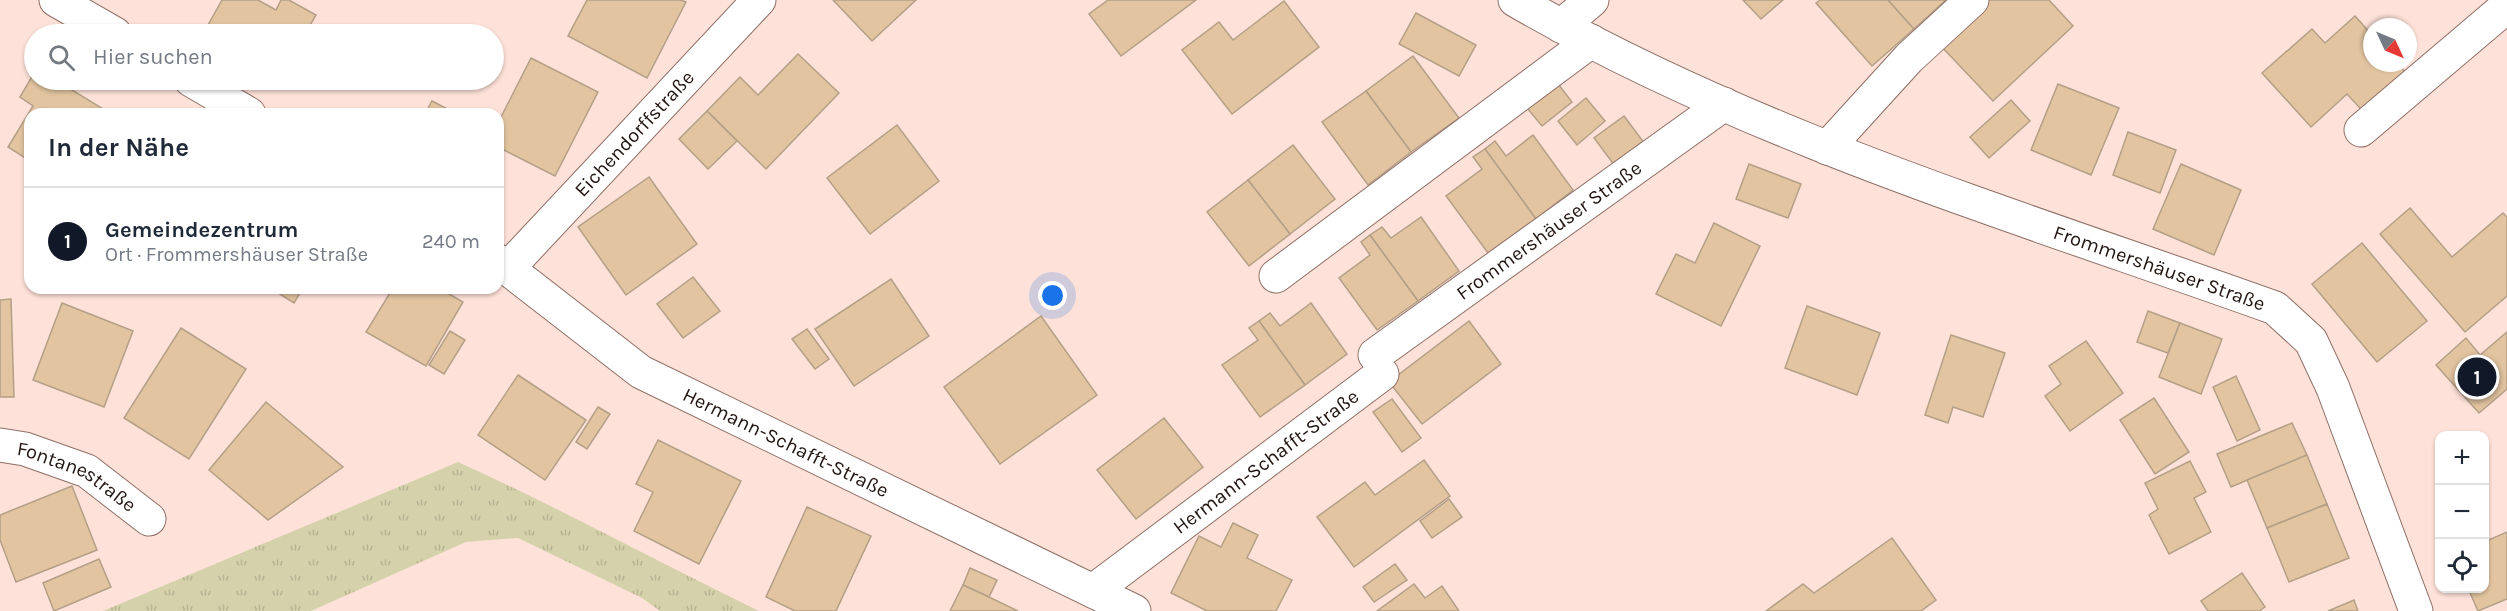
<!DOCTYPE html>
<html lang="de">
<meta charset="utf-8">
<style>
body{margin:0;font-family:Karla,sans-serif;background:#f2f2f3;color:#1f2937}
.controls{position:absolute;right:18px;bottom:18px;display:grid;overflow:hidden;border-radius:12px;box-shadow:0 2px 4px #0004}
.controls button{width:54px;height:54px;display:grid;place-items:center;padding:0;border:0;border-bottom:2px solid #e0e1e3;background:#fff;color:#1f2937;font:30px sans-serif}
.compass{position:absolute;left:2363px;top:18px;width:54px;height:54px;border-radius:50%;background:#fff;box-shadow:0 2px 4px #0004;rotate:134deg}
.you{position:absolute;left:1053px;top:296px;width:21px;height:21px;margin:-15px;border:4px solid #fff;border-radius:50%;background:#1a73e8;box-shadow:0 0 0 9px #1a73e833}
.badge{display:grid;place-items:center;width:39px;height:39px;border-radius:50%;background:#111827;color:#fff;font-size:20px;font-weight:700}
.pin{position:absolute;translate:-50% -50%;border:3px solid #fff;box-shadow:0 2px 6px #0006}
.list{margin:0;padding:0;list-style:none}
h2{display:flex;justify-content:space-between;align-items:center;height:78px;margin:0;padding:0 24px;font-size:26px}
h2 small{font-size:20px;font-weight:400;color:#747a83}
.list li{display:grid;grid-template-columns:39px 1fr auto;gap:18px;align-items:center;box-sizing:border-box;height:108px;padding:0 24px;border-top:2px solid #e0e1e3}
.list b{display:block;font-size:22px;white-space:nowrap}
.list p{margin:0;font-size:20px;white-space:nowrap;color:#747a83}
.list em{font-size:20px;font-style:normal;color:#747a83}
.icon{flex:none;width:33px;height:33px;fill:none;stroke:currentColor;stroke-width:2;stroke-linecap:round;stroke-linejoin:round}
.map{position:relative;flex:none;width:2507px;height:611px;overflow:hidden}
.search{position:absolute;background:#fff;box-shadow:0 2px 4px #0004;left:24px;top:24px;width:480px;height:66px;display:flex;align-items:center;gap:15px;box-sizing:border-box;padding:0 21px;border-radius:33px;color:#747a83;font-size:22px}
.panel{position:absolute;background:#fff;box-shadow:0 2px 4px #0004;left:24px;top:108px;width:480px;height:186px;border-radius:18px}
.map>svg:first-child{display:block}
</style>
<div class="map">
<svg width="2507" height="611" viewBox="0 0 2507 611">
<defs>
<pattern id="grass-tufts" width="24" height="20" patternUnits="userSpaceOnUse" patternTransform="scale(1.5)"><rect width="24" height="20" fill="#d5d2ab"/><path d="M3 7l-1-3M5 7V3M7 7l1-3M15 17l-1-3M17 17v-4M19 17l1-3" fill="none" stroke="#b7b392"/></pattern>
</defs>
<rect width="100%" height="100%" fill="#fee2d9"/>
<path fill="url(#grass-tufts)" d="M458,462C560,508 658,562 759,611H660L642,598L518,538L466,542L311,611H103Z"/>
<g fill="#e2c4a0" stroke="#b49f87" stroke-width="1.5">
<path d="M222,0H258L276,10L281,0H289L316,15L305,34H203Z"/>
<path d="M587,0H681L686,2L647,78L568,36Z"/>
<path d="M833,0H916L872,41Z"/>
<path d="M1108,0H1196L1121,56L1089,14Z"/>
<path d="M1743,0H1783L1761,19Z"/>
<path d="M1820,0H1888L1914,29L1872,66L1816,3Z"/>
<path d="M1888,0H1946L1914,29Z"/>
<path d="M1988,0H2049L2073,26L1993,101L1940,45Z"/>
<path d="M1284,1L1319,47L1232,114L1182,50L1219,22L1233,40Z"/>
<path d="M1416,13L1476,45L1459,76L1399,44Z"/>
<path d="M2355,16L2372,35V63H2397L2414,82L2371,120L2347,94L2311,127L2262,73L2312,29L2325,43Z"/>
<path d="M798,54L839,93L766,169L707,111L740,77L758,95Z"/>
<path d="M1413,56L1459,118L1411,152L1366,91Z"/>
<path d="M531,58L598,92L555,176L498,147V123Z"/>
<path d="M34,73V80H56L108,112L30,114V161L8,147L33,106L20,97Z"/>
<path d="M1553,77L1572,102L1542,126L1522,102Z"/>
<path d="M258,80H279L274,88Z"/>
<path d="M2058,84L2119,108L2091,175L2031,150Z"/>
<path d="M1366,91L1411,152L1368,185L1322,122Z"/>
<path d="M1586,98L1605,121L1577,145L1558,121Z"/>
<path d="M2011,100L2030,121L1989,158L1970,137Z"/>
<path d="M432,101L457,114H425Z"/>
<path d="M707,111L737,141L708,169L679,139Z"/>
<path d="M1624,116L1645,144L1615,166L1594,138Z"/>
<path d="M897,125L939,181L870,234L827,178Z"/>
<path d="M2128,132L2176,150L2160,193L2113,175Z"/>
<path d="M1533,135L1573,190L1536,219L1485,149L1495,141L1506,156Z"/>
<path d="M1293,145L1335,199L1290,234L1248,180Z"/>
<path d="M1485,149L1536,219L1488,253L1446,196L1482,169L1473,157Z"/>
<path d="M1749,164L1801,184L1788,218L1736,199Z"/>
<path d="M2181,164L2241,190L2214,255L2153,229Z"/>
<path d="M649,177L697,244L626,295L578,227Z"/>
<path d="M1248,180L1290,234L1249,266L1207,212Z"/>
<path d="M2410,208L2452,257L2503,213L2507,217V296L2465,332L2380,234Z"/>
<path d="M1421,217L1459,271L1418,301L1370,235L1382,227L1391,238Z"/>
<path d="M1714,223L1760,246L1721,326L1656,294L1676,254L1695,263Z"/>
<path d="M1370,235L1418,301L1377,330L1339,278L1370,255L1361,242Z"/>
<path d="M2362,243L2427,321L2377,362L2312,284Z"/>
<path d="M693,277L720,311L683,338L657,304Z"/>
<path d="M891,279L929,336L854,386L815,329Z"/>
<path d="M270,288H303L294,303Z"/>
<path d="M393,288H439L463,302L426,366L366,332Z"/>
<path d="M11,299L14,397H0V300Z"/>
<path d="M62,303L133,331L104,407L33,380Z"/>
<path d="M1311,303L1347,354L1305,385L1259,321L1270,313L1280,326Z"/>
<path d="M1807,306L1880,333L1857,395L1785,368Z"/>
<path d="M2148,311L2180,323L2168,353L2137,342Z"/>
<path d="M1041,316L1097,395L1000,464L944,387Z"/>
<path d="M1259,321L1305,385L1260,417L1222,365L1258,340L1249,328Z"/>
<path d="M1469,321L1501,364L1422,424L1389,382Z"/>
<path d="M2180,323L2222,339L2201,394L2159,377Z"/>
<path d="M181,328L246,369L189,459L124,418Z"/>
<path d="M807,329L829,359L815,369L792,339Z"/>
<path d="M450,331L465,340L444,374L429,365Z"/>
<path d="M2507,332V389L2479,413L2436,365L2466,338L2480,355Z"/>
<path d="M1951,335L2005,353L1983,417L1953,407L1948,423L1925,415Z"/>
<path d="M2086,341L2123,393L2070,431L2045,396L2061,384L2049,366Z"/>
<path d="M518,375L586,420L545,480L478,435Z"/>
<path d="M2236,376L2260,430L2237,441L2213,387Z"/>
<path d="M2154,398L2189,452L2155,474L2120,420Z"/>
<path d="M1392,399L1421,438L1402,452L1373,412Z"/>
<path d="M266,402L343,467L268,520L209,470Z"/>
<path d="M598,407L610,414L587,449L576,442Z"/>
<path d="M1164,418L1203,467L1136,519L1097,470Z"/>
<path d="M2292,423L2307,455L2231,487L2217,454Z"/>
<path d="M658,440L741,481L699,564L634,531L653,492L636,484Z"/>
<path d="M2307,455L2327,504L2267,528L2247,480Z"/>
<path d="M1424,460L1450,496L1354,567L1317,517L1365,482L1375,495Z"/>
<path d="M2190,461L2206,492L2194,498L2211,532L2169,554L2149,515L2158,509L2145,483Z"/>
<path d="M72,486L97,550L16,582L0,540V515Z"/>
<path d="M1449,499L1462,517L1432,538L1420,521Z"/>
<path d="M2327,504L2349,558L2289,582L2267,528Z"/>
<path d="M807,507L871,536L836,611H795L766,597Z"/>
<path d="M1233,523L1258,535L1247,558L1292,580L1276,611H1207L1171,593L1199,536L1221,547Z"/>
<path d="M2507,532V599L2478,611L2468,588H2484V542Z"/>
<path d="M1892,538L1936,600L1921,611H1766L1803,584L1814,593Z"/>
<path d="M99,559L111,587L54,611L43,583Z"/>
<path d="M1395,564L1407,580L1374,602L1363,587Z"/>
<path d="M970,568L997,580L989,597L963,585Z"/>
<path d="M2242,573L2265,607L2259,611H2208L2201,601Z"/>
<path d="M1414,584L1425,598L1442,586L1459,611H1377Z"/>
<path d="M963,585L989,597L1018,611H950Z"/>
<path d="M2354,600L2358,611H2328Z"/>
</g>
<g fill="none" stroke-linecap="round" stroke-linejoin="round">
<defs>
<g id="minor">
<path d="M56,0L115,34"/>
<path id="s1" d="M1515,0C1752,137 2018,216 2275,308L2311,341L2333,388L2416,611"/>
<path d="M1561,26L1592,0"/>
<path d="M191,80L249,114"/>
<path d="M2361,130L2507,6"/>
<path d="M1827,148L1909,58L1972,0"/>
<path id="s2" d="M498,261L641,372L1134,611"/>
<path id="s3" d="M509,267L759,0"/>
<path d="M1276,276L1591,41"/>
<path id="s4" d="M1375,355L1724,104"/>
<path id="s5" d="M0,445L25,449L87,471L149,519"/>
<path id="s6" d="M1093,591L1382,374"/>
</g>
</defs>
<use href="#minor" stroke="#8e6f66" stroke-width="35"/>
<use href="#minor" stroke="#fff" stroke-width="33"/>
</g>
<g text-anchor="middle" stroke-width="4.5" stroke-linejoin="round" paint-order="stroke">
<g font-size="20" fill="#211511" stroke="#fee2d9">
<text dy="7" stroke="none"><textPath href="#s3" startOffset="183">Eichendorffstraße</textPath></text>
<text dy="7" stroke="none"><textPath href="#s4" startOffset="214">Frommershäuser Straße</textPath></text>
<text dy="7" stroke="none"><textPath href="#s1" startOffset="699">Frommershäuser Straße</textPath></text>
<text dy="7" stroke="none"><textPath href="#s2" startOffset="342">Hermann-Schafft-Straße</textPath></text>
<text dy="7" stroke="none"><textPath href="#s6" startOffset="216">Hermann-Schafft-Straße</textPath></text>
<text dy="7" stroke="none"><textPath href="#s5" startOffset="84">Fontanestraße</textPath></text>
</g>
</g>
</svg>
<div class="controls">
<button>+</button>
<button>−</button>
<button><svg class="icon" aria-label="locate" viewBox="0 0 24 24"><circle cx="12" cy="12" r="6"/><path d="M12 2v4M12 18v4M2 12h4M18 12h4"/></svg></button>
</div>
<svg class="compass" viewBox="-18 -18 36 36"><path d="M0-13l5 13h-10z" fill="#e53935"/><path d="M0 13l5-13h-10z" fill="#747a83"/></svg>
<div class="you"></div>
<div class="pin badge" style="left:2477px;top:377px">1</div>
<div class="search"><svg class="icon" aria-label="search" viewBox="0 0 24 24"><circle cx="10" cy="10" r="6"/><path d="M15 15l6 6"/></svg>Hier suchen</div>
<section class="panel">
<h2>In der Nähe<small></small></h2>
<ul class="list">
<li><span class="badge">1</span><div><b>Gemeindezentrum</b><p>Ort · Frommershäuser Straße</p></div><em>240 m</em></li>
</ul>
</section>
</div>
